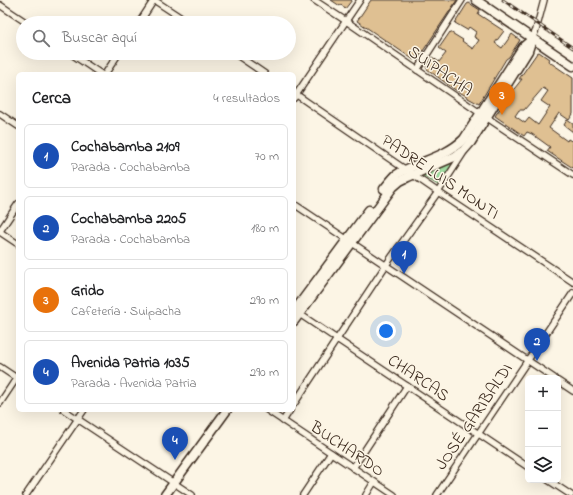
<!DOCTYPE html>
<html lang="es">
<meta charset="utf-8">
<style>
body{margin:0;font-family:"Indie Flower",sans-serif;background:#f6f6f6;color:#202124}
.controls{position:absolute;right:12px;bottom:12px;display:grid;overflow:hidden;border-radius:6px;box-shadow:0 4px 16px #0002}
.controls button{width:36px;height:36px;display:grid;place-items:center;padding:0;border:0;border-bottom:1px solid #e0e0e0;background:#fff;color:#202124;font:20px sans-serif}
.you{position:absolute;left:386px;top:331px;width:14px;height:14px;margin:-10px;border:3px solid #fff;border-radius:50%;background:#1a73e8;box-shadow:0 0 0 6px #1a73e833}
.badge{display:grid;place-items:center;width:26px;height:26px;border-radius:50%;background:#1f6fb2;color:#fff;font-size:13px;font-weight:700}
.pin{position:absolute;translate:-50% -33px;filter:drop-shadow(0 1px 2px #0008)}
.pin::after{content:'';position:absolute;top:21px;width:14px;height:12px;background:inherit;clip-path:polygon(0 0,100% 0,50% 100%)}
.list{margin:0;padding:0;list-style:none}
h2{display:flex;justify-content:space-between;align-items:center;height:52px;margin:0;padding:0 16px;font-size:17px}
h2 small{font-size:13px;font-weight:400;color:#757577}
.list li{display:grid;grid-template-columns:26px 1fr auto;gap:12px;align-items:center;box-sizing:border-box;height:64px;margin:0 8px 8px;padding:0 8px;border:1px solid #e0e0e0;border-radius:6px}
.list b{display:block;font-size:15px;white-space:nowrap}
.list p{margin:0;font-size:13px;white-space:nowrap;color:#757577}
.list em{font-size:13px;font-style:normal;color:#757577}
.icon{flex:none;width:22px;height:22px;fill:none;stroke:currentColor;stroke-width:2;stroke-linecap:round;stroke-linejoin:round}
.map{position:relative;flex:none;width:573px;height:495px;overflow:hidden}
.search{position:absolute;background:#fff;box-shadow:0 4px 16px #0002;left:16px;top:16px;width:280px;height:44px;display:flex;align-items:center;gap:10px;box-sizing:border-box;padding:0 14px;border-radius:22px;color:#757577;font-size:15px}
.panel{position:absolute;background:#fff;box-shadow:0 4px 16px #0002;left:16px;top:72px;width:280px;height:340px;border-radius:6px}
.map>svg:first-child{display:block}
</style>
<div class="map">
<svg width="573" height="495" viewBox="0 0 573 495">
<rect width="100%" height="100%" fill="#fcf5e5"/>
<filter id="ink" filterUnits="userSpaceOnUse"><feTurbulence type="fractalNoise" baseFrequency=".025" numOctaves="2"/><feDisplacementMap in="SourceGraphic" scale="8" xChannelSelector="R" yChannelSelector="G"/><feConvolveMatrix kernelMatrix="1 2 1 2 8 2 1 2 1" color-interpolation-filters="sRGB"/></filter>
<g filter="url(#ink)">
<path fill="#9fdaa0" stroke="#6d825f" d="M453,163L438,185L423,176Z"/>
<g fill="#dfc092" stroke="#3b2a1e" fill-rule="evenodd">
<path d="M331,0H352L345,9L341,4L340,6Z"/>
<path d="M371,0H457L419,57L417,55L414,60L357,21Z"/>
<path d="M469,3L480,10L478,14L504,31L495,43L502,48L512,34L520,40L509,57L506,59L479,104L468,98V97L454,89L427,69L426,66L432,57L439,62L446,53L439,48L450,32L463,40L462,41L473,49L479,40L474,37L476,32L469,27L467,30L455,23L467,4Z"/>
<path d="M539,52L549,59L548,61L573,78V114L569,120L559,113L549,128L567,141L568,139L573,142V168L547,151L550,147L532,134L527,132L524,136L495,116L507,98L522,79H519L537,53ZM543,88L548,91L541,101L550,107L538,125L529,118L525,123L515,116L519,110H524Z"/>
<path d="M567,120L573,124V132L564,125Z"/>
</g>
<g fill="none" stroke-linecap="round" stroke-linejoin="round">
<defs>
<g id="street">
<path d="M154,0L189,23"/>
<path d="M314,0L346,21L480,113L573,175"/>
<path d="M0,5L27,23"/>
<path d="M139,23L154,0"/>
<path d="M532,39L536,30L544,0"/>
<path d="M70,53L101,74"/>
<path d="M234,53L265,74"/>
<path d="M417,70L462,0"/>
<path d="M105,74L119,53"/>
<path d="M294,93L438,192L573,282"/>
<path d="M294,98L360,0"/>
<path d="M0,114L18,126"/>
<path d="M294,204L554,378"/>
<path d="M0,231L18,204"/>
<path d="M0,232L18,244"/>
<path d="M298,313L528,467"/>
<path d="M0,367L18,379"/>
<path d="M558,381L573,391"/>
<path d="M0,403L18,376"/>
<path d="M294,404L386,265L438,192L464,152"/>
<path d="M64,410L192,495"/>
<path d="M267,410L394,495"/>
<path d="M283,421L290,410"/>
<path d="M353,468L407,386"/>
<path d="M548,480L571,495"/>
<path d="M26,495L84,410"/>
<path d="M303,495L331,453"/>
<path d="M366,495L374,482"/>
<path d="M437,495L573,293"/>
</g>
<g id="secondary">
<path d="M476,0L573,66"/>
<path d="M384,189C388,184 392,179 396,175C402,171 409,168 416,165C433,158 451,152 464,139L523,47L530,41"/>
<path d="M295,310L369,210"/>
<path d="M294,321L393,187L400,181L408,177L454,157L464,150L471,142L528,51L532,39"/>
<path d="M165,495L227,410"/>
</g>
</defs>
<use href="#street" stroke="#3b2a1e" stroke-width="8"/>
<use href="#secondary" stroke="#3b2a1e" stroke-width="11"/>
<use href="#street" stroke="#fcf5e5" stroke-width="5.5"/>
<use href="#secondary" stroke="#fcf5e5" stroke-width="8"/>
<defs>
<path id="rail" d="M503,0L573,48"/>
</defs>
<use href="#rail" stroke="#3b2a1e" stroke-width="3"/>
<use href="#rail" stroke="#fcf5e5" stroke-width="1.5" stroke-dasharray="4.5" stroke-linecap="butt"/>
</g>
</g>
<g text-anchor="middle" stroke-width="3" stroke-linejoin="round" paint-order="stroke">
<g font-size="17" fill="#3b2a1e" stroke="#fcf5e5">
<text transform="translate(441 70) rotate(35)" y="6">SUIPACHA</text>
<text transform="translate(441 176) rotate(34)" y="6">PADRE LUIS MONTI</text>
<text transform="translate(419 377) rotate(34)" y="6">CHARCAS</text>
<text transform="translate(473 416) rotate(-56)" y="6">JOSÉ GARIBALDI</text>
<text transform="translate(348 448) rotate(34)" y="6">BUCHARDO</text>
</g>
</g>
</svg>
<div class="controls">
<button>+</button>
<button>−</button>
<button><svg class="icon" aria-label="layers" viewBox="0 0 24 24"><path d="M12 4l9 5-9 5-9-5zM3 14l9 5 9-5"/></svg></button>
</div>
<div class="you"></div>
<div class="pin badge" style="left:404px;top:274px;background:#1a4fb4">1</div>
<div class="pin badge" style="left:537px;top:361px;background:#1a4fb4">2</div>
<div class="pin badge" style="left:502px;top:115px;background:#e8710a">3</div>
<div class="pin badge" style="left:175px;top:460px;background:#1a4fb4">4</div>
<div class="search"><svg class="icon" aria-label="search" viewBox="0 0 24 24"><circle cx="10" cy="10" r="6"/><path d="M15 15l6 6"/></svg>Buscar aquí</div>
<section class="panel">
<h2>Cerca<small>4 resultados</small></h2>
<ul class="list">
<li><span class="badge" style="background:#1a4fb4">1</span><div><b>Cochabamba 2109</b><p>Parada · Cochabamba</p></div><em>70 m</em></li>
<li><span class="badge" style="background:#1a4fb4">2</span><div><b>Cochabamba 2205</b><p>Parada · Cochabamba</p></div><em>180 m</em></li>
<li><span class="badge" style="background:#e8710a">3</span><div><b>Grido</b><p>Cafetería · Suipacha</p></div><em>290 m</em></li>
<li><span class="badge" style="background:#1a4fb4">4</span><div><b>Avenida Patria 1035</b><p>Parada · Avenida Patria</p></div><em>290 m</em></li>
</ul>
</section>
</div>
